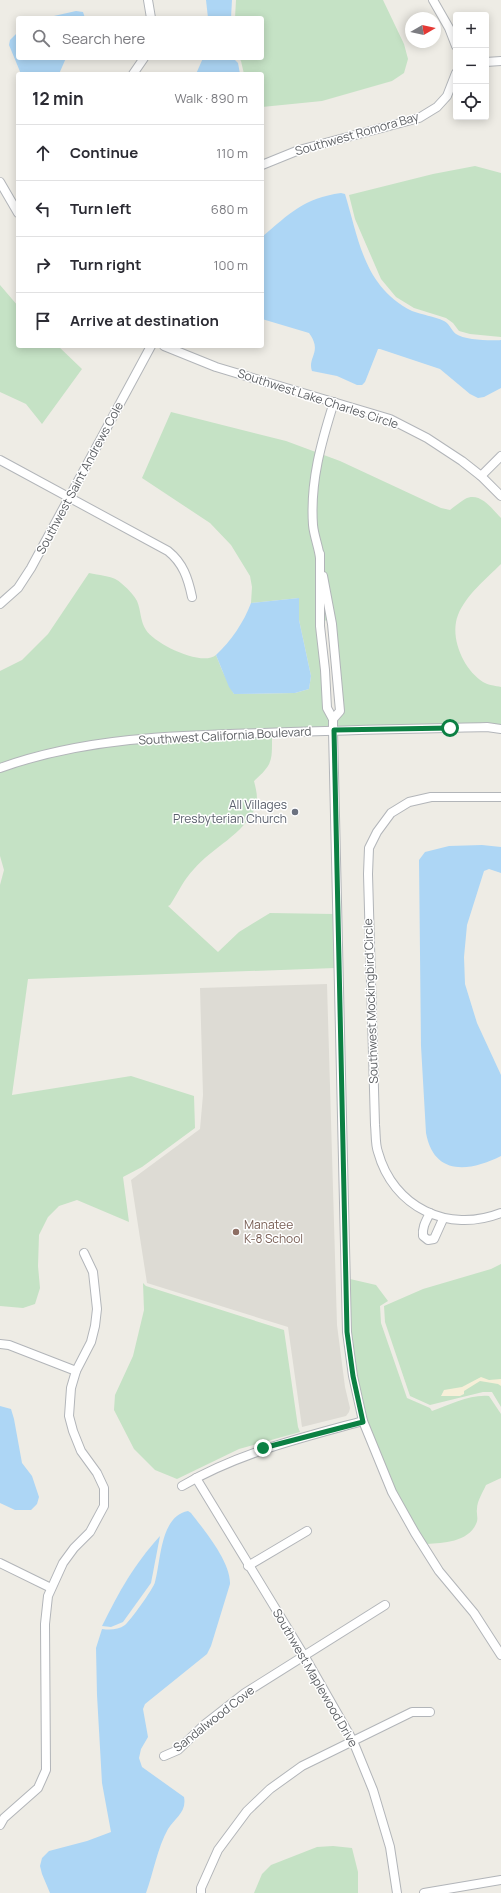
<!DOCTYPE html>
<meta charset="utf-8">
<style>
body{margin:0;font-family:Manrope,sans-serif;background:#f7f7f7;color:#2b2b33}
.controls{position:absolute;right:12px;top:12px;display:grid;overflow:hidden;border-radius:4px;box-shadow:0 2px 10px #0003}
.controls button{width:36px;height:36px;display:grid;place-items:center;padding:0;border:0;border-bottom:1px solid #e1e1e2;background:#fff;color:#2b2b33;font:20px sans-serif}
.compass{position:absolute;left:405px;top:12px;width:36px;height:36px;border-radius:50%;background:#fff;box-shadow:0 2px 10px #0003;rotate:81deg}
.stop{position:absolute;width:12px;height:12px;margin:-9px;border:3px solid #0b8043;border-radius:50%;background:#fff}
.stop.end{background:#0b8043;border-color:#fff;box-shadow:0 1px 4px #0008}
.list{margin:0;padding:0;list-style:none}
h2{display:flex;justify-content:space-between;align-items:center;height:52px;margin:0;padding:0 16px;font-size:17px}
h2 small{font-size:13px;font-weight:400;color:#7c7c81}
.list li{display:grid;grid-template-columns:26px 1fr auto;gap:12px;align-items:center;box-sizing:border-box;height:56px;padding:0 16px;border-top:1px solid #e1e1e2}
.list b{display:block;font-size:15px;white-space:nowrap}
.list em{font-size:13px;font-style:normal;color:#7c7c81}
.icon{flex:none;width:22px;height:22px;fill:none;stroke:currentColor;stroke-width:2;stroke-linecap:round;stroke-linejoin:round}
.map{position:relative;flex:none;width:501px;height:1893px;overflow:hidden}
.search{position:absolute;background:#fff;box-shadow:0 2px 10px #0003;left:16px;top:16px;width:248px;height:44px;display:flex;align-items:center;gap:10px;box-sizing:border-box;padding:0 14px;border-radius:4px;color:#7c7c81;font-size:15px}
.panel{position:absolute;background:#fff;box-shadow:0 2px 10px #0003;left:16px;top:72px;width:248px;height:276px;border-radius:4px}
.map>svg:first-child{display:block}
</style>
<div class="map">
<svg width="501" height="1893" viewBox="0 0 501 1893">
<rect width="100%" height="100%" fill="#eeece5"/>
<path fill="#dddbd4" d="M327,984L337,1325L345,1387L350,1408L349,1412L346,1416L302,1427L288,1327L147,1283L131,1180L200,1129L203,1095L200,988Z"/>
<g fill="#c5e2c5">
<path d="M236,0H383L404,44L408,59L404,73L392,81L322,101L262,107V74H244L241,61L239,58H262V18H235Z"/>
<path d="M475,166L501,173V337L470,334L459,331L453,323L446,318L414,308L396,297L381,279L355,219L349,195L433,174Z"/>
<path d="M0,285L18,306V346H58L82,369L42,424L26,404L0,392Z"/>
<path d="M171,412L286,441L340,461L441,508L450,510C455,506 460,502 465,499C480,491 492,509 501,518V564C486,579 466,595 458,615C449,638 464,670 483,682C488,685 496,686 501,687V725L487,724L337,727L333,642L330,620L322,621L329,727L59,748L0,764V671L22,660L48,634L89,573C98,575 115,576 121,583C126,587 134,595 137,601C141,610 140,621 146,630C155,644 202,667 216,655L222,670L234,694L295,693L309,689L311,676L299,620V598L251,603L252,587L250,576L231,545L210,523L142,478Z"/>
<path d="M272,736C272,761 273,764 254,781C256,789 259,800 255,808C244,834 212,848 194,869C184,879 178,893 170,905L168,906L218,952L239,932L270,913L334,914L335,968L28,979L12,1095L131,1076L194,1096L195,1128L142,1167L123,1177L129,1222L77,1200L59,1206L48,1217L39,1235L38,1266L40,1288L35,1304L23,1308L0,1306V885L4,870L0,856V771C86,741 181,739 272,736Z"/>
<path d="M501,1264V1407L492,1392H483L430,1405L410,1396L385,1322L384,1306L423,1289L491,1269Z"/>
<path d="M350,1279L376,1285L388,1301L380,1306L381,1323L407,1398L430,1408L432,1411C449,1405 471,1394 489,1396L501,1414V1478L486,1485C483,1492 477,1501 477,1509C476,1514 479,1518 476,1524C468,1542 443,1543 427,1544C393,1493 367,1434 356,1373C351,1342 351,1310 350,1279Z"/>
<path d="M143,1283L146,1286L284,1330L298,1427L300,1432L239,1449L177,1479L155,1470L134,1449L114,1410L115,1395L133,1356L144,1310Z"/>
<path d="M333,1846L352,1848L358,1872V1893H254L262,1874L271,1865L317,1847Z"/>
</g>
<path fill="#f6efd8" d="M481,1377L489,1380L501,1379V1386L498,1384L480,1381L464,1391V1394L460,1396H441L444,1390L462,1387Z"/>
<g fill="#add6f5">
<path d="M206,0H232L231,18H208Z"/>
<path d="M76,11L83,12L85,18H45Z"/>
<path d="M18,32V58H66L59,74H21L9,45L10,40Z"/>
<path d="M203,58H233L238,63L240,74H196Z"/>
<path d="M341,193L345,194C359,240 364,287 412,311C422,315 434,316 444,321C450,324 451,330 456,334C464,340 491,341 501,340V388L484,397L478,398L470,394L440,369L380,349H378L365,382L362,385H357L337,376L312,371C307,357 323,352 309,333L262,319V237C289,214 304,198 341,193Z"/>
<path d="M299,598V620L311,676L309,689L295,693L234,694L229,687L216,655C231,641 244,622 251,603Z"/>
<path d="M482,845L501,847V873L489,869L484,871L467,925L464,957L465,984L477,1023L501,1075V1156C469,1172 434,1176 426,1133L421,1046L419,860L425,852L449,846Z"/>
<path d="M0,1406L11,1409L14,1419L22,1463L32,1476L39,1497L37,1504L31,1510H15L0,1503Z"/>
<path d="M188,1511L191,1513C204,1530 231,1562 230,1584L211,1646L207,1654L145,1704L143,1709L148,1737L141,1749L139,1758L142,1767L184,1797C187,1812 175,1818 168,1829C157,1849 154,1871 146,1893H50L42,1874L40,1866L42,1858L49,1851L87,1841L111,1832L102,1783L97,1695L96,1648L102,1629C110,1630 118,1630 125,1625C130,1621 154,1588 155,1582C161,1561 160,1516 188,1511Z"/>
<path d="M160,1536L151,1583L123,1622L111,1627L102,1626C120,1590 133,1566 160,1536Z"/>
</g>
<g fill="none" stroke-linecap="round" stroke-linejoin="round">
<defs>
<g id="minor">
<path d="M148,0L151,18"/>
<path d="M433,0L449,28L456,46"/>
<path d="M486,62L501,61"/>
<path d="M133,74L144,58"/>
<path d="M262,165L299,150L419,118L437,107L447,96L456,73"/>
<path d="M0,182L18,213"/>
<path d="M164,346L216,367L390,419L427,438L462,461L481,476L501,496"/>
<path d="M0,460L168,551C183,563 188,578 192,597"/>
<path d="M481,476L501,456"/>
<path d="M320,554V626L325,670L327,708L333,719V730L347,1332L353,1376L363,1421L392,1492L415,1533L439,1571L474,1613L501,1655"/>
<path d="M320,558C319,548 314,536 313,525C310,482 321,443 334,402"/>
<path d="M323,576L332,624L340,711L333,719"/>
<path d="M0,604L18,588L31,568L151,346"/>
<path d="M0,768C83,738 175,735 263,733C337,730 412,729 487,727L501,729"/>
<path d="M501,797H431L409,802L391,813L377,832L369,848L368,874L375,1125C376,1133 375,1144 378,1152C393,1207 448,1234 501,1213"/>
<path d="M430,1213C426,1221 422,1227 423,1236L428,1240L434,1239L443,1219"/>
<path d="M0,1344L9,1345L76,1371"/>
<path d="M196,1478L305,1657L353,1741L373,1790L390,1847L397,1893"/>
<path d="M182,1486C238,1453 301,1438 363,1421"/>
<path d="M0,1563L51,1588"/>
<path d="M248,1566L307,1531"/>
<path d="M164,1756L178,1750L204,1725L245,1693L385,1605"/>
<path d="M0,1825L4,1818L38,1788L46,1770L45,1624L48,1596L63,1563L74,1548L90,1532L104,1506V1488L97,1473L81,1451L73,1431L69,1416L71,1388L76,1371L91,1342L95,1326L97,1309L93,1272L84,1253"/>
<path d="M201,1893V1888L218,1850L247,1811L270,1789L302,1766L412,1712H430"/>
<path d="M424,1893L501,1880"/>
</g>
</defs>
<use href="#minor" stroke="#b2b5b9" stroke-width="10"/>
<use href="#minor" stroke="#fff" stroke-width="8"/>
</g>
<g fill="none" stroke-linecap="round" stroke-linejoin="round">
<path stroke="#0b8043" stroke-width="5" d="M263,1448L363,1422L353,1376L347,1332L334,730L450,728"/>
</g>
<circle fill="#6b7280" stroke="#fff" stroke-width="1.5" cx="295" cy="812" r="4"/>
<circle fill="#8d6e63" stroke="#fff" stroke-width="1.5" cx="236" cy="1232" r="4"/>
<g text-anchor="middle" stroke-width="3" stroke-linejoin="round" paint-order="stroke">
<g font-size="12" fill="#5d6064" stroke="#fff">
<text transform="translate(357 134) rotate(-16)" y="4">Southwest Romora Bay</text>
<text transform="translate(318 399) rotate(18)" y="4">Southwest Lake Charles Circle</text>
<text transform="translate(80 478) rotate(-62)" y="4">Southwest Saint Andrews Cole</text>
<text transform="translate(225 736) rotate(-3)" y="4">Southwest California Boulevard</text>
<text transform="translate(371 1001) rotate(-92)" y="4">Southwest Mockingbird Circle</text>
<text transform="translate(315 1678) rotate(60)" y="4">Southwest Maplewood Drive</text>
<text transform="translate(214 1719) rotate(-38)" y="4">Sandalwood Cove</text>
</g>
<g font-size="12" fill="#5b616d" stroke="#fff" text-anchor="end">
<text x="287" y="809">All Villages<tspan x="287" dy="14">Presbyterian Church</tspan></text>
</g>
<g font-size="12" fill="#785e54" stroke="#fff" text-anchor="start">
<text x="244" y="1229">Manatee<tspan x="244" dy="14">K-8 School</tspan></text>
</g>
</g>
</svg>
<div class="controls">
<button>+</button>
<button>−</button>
<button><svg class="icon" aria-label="locate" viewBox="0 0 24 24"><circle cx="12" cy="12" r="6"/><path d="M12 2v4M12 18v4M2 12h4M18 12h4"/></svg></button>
</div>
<svg class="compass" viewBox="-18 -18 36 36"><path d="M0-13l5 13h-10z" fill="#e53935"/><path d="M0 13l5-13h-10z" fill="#7c7c81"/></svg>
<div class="stop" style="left:450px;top:728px"></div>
<div class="stop end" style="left:263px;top:1448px"></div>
<div class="search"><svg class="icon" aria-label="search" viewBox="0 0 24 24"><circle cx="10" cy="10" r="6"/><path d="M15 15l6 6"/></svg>Search here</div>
<section class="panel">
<h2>12 min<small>Walk · 890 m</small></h2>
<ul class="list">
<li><svg class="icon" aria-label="ahead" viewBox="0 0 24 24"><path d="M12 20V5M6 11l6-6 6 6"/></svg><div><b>Continue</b></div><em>110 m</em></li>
<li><svg class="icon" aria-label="left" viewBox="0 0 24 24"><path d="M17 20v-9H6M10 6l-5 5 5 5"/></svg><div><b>Turn left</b></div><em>680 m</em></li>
<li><svg class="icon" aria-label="right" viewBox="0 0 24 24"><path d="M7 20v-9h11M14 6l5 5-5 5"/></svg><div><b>Turn right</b></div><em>100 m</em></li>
<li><svg class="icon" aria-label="arrive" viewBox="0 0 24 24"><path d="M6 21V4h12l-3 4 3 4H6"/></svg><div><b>Arrive at destination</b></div></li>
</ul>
</section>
</div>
